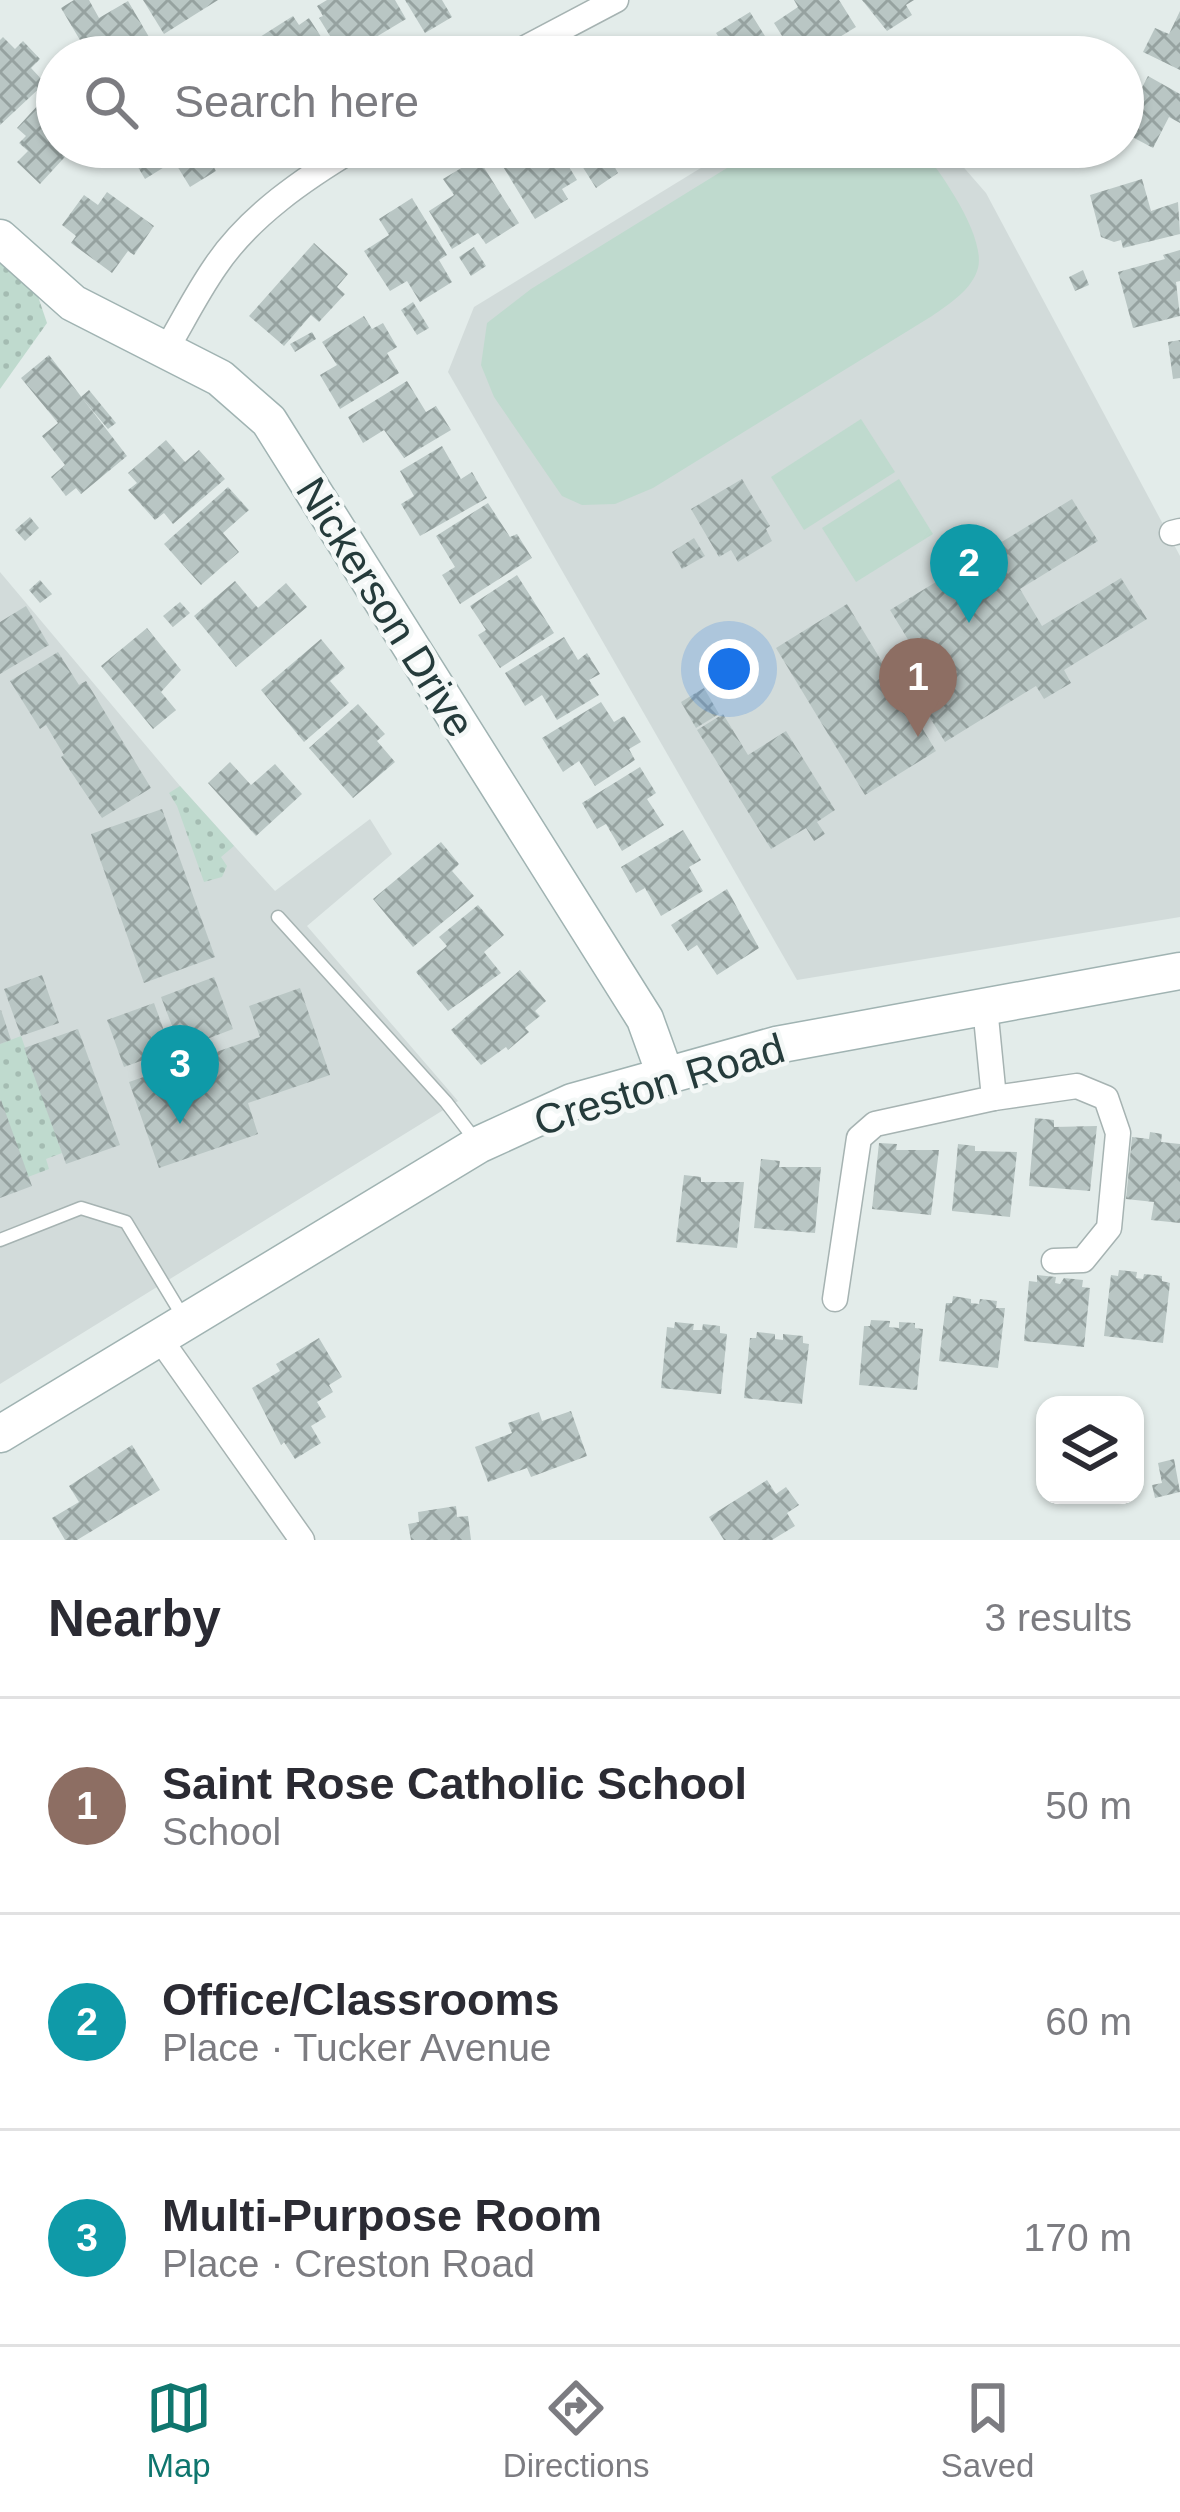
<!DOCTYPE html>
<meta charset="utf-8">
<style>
body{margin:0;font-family:Helvetica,sans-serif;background:#f7f7f7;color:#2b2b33}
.controls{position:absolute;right:36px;bottom:36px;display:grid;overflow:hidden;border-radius:24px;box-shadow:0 3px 9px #0004}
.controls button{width:108px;height:108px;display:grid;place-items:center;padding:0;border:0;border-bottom:3px solid #e1e1e2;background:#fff;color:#2b2b33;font:60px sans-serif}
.you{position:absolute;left:729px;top:669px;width:42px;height:42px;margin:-30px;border:9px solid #fff;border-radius:50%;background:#1a73e8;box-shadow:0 0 0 18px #1a73e833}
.badge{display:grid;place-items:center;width:78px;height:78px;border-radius:50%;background:#0f766e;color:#fff;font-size:39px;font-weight:700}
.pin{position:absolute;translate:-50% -99px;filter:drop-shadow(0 3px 6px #0008)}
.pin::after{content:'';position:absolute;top:63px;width:42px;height:36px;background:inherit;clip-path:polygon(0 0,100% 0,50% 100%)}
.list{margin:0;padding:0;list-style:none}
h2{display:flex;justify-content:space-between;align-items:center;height:156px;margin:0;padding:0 48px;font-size:51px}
h2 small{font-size:39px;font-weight:400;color:#7c7c81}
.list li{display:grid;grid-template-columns:78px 1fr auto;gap:36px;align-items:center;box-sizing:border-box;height:216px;padding:0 48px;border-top:3px solid #e1e1e2}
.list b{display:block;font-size:45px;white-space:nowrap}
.list p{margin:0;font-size:39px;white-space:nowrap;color:#7c7c81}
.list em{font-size:39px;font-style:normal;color:#7c7c81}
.icon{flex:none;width:66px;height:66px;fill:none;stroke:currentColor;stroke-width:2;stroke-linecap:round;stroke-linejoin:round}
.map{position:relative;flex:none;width:1180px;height:1540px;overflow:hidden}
.search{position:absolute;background:#fff;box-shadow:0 3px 9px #0004;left:36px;right:36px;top:36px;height:132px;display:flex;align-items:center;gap:30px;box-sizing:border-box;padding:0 42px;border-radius:66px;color:#7c7c81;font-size:45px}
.sheet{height:804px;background:#fff}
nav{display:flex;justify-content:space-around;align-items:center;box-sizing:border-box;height:168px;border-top:3px solid #e1e1e2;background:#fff;font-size:33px;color:#7c7c81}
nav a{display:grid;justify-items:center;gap:6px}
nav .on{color:#0f766e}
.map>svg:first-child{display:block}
</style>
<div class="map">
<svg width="1180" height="1540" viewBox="0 0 1180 1540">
<defs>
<pattern id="grass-dots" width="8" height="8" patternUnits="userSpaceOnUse" patternTransform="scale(3)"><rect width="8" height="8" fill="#bfdace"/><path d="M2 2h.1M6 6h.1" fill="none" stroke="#a4bcb2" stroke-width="1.8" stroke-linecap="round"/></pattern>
<pattern id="building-cross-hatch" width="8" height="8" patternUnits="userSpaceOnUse" patternTransform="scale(3)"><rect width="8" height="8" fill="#b9c6c4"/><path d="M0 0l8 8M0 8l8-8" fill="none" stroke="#96a2a0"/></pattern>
</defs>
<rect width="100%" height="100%" fill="#e3ecea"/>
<g fill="#d2dbda">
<path d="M735,147H946L986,193L1180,556V917L797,980L448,372L474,307Z"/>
<path d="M0,572L180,786L275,891L370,819L392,854L307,926L458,1101L0,1384Z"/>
</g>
<g fill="url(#grass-dots)">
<path d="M0,239L28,267L47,323L0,389Z"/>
<path d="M180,786L234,846L221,857L227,866L222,877L204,882L177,806L169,793Z"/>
<path d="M21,1036L62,1153L46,1159L49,1169L28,1177L0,1099V1044Z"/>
</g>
<g fill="#bfdace">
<path d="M761,147H920C940,171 986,236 978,268C972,290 949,304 932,316L653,488L615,504L582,505L562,496L494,397L481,365L487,323L531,289Z"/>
<path d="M861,419L895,472L804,530L771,477Z"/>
<path d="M899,479L933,534L856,582L822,528Z"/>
</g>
<g fill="url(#building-cross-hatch)">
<path d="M74,0H89L99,18L128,1L149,37L116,57H90L61,8Z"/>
<path d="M143,0H218L164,34Z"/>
<path d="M327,0H395L406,19L376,37L388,57H343L319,18L323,16L317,6Z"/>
<path d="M405,0H442L452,17L425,33Z"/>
<path d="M794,0H839L856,27L807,57H795L774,23L798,7Z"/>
<path d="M862,0H914L906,5L912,15L887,31Z"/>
<path d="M1180,11V70L1143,52L1155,28L1169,34Z"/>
<path d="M750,12L778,57H719L728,52L716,33Z"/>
<path d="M293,16L299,25L309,18L334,57H246L241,49Z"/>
<path d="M3,37L15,49L23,41L40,59L31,68L45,83L0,125V40Z"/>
<path d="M1148,76L1180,94V123L1169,117L1153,148L1123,132V124Z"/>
<path d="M50,92L57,99V147H74L40,184L17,162L28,151L19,143L26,136L17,128Z"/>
<path d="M126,147H202L216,171L190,187L174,161L145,179Z"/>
<path d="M507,147H557L577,180L562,189L568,199L535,219L502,165L514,158Z"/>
<path d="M570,147H640L613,164L618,173L596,188Z"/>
<path d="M678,149L684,159L673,165L668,155Z"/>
<path d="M478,158L519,223L486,244L478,233L452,249L429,211L454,195L443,179Z"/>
<path d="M1142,179L1151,211L1178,202L1180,234L1123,248L1121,240L1114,242L1101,237L1090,195Z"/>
<path d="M107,192L154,226L134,255L128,251L112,273L71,243L76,236L62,225L84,195L98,205Z"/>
<path d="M412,198L447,255L439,260L452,282L420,302L407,281L390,291L364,251L389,235L379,219Z"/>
<path d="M314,243L348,274L337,287L345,294L319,322L311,315L284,346L249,316Z"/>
<path d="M474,247L486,266L471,276L459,257Z"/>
<path d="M1180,250V281L1176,282L1180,316L1133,328L1118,272L1165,259L1163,255Z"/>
<path d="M1083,270L1089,285L1075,291L1069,277Z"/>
<path d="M413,302L429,328L417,335L401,310Z"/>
<path d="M364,316L372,329L383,323L397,347L387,353L399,373L340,409L320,375L337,365L322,342Z"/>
<path d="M312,332L316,339L295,352L290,344Z"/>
<path d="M1180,340V378L1173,379L1168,342Z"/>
<path d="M49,355L127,456L81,494L76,488L66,496L51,477L65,465L42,436L58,423L21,378Z"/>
<path d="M407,381L426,412L436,406L451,430L404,458L384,430L363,443L348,417Z"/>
<path d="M89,390L116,423L108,429L81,397Z"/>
<path d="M166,440L185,462L199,450L225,479L173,524L164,513L155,520L128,490L137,483L128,473Z"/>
<path d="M442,446L461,479L472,472L487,498L420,536L401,504L414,496L400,471Z"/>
<path d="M742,479L770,526L766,529L772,541L738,562L731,550L719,557L691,509Z"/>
<path d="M228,487L249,510L223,533L239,552L201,585L164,544Z"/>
<path d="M1072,499L1098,541L1020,589L1042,626L1121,578L1147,619L1064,670L1071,683L1044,699L1036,686L945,742L927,713L946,702L890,610Z"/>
<path d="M488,503L510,537L517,534L532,558L460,604L442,575L455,567L436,536Z"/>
<path d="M30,517L39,528L25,541L15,530Z"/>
<path d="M694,538L705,556L682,569L672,552Z"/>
<path d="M517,575L554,633L500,668L478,635L486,630L470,606Z"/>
<path d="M40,580L52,594L40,603L29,590Z"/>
<path d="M235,581L258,608L286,583L307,607L236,667L194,616Z"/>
<path d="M180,602L190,613L173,627L163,616Z"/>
<path d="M847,604L936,751L865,795L776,648Z"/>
<path d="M26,606L49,645L0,674V622Z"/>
<path d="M147,628L181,670L161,692L176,710L153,729L101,666Z"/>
<path d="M564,637L578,660L587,653L600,674L589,680L599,695L557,720L542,695L525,706L505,673Z"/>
<path d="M321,639L345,668L330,681L349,703L304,742L261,690Z"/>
<path d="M58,652L79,685L86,681L151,788L102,818L61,757L64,755L46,725L40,729L10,681Z"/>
<path d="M704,688L719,714L696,728L681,702Z"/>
<path d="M601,702L614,722L624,716L641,742L629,749L635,760L595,786L579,761L563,772L542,738Z"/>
<path d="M358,704L385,734L377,741L395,762L353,798L309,748Z"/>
<path d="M723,714L748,755L786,731L835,810L817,822L825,834L814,841L806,828L771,849L697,730Z"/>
<path d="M230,762L251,785L275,764L302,794L256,836L208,783Z"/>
<path d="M640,767L656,793L647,799L664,825L622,851L606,824L597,829L582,803Z"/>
<path d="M162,809L215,957L144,983L91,834Z"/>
<path d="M683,830L701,860L689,867L703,891L661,916L645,888L636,893L621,867Z"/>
<path d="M441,842L459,864L452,871L474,896L413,947L373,899Z"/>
<path d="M727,889L759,948L717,975L697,945L688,951L671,925Z"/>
<path d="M478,905L504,935L484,952L501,973L448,1011L416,972L447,946L439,937Z"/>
<path d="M520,970L546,1001L535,1011L540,1016L525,1028L529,1032L508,1050L506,1047L481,1065L451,1030Z"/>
<path d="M42,975L59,1023L21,1036L4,989Z"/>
<path d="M214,977L233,1029L181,1049L161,997Z"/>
<path d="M300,988L330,1075L248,1103L258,1134L159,1168L129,1082L260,1037L249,1006Z"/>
<path d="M154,1003L171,1050L124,1067L107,1020Z"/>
<path d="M1,1010L11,1040L0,1044V1011Z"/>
<path d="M78,1029L120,1145L66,1164L24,1048Z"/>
<path d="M1,1100L32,1186L0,1198V1101Z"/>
<path d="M1035,1118L1054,1120V1127L1097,1126L1090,1191L1029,1186Z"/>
<path d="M1150,1132L1162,1134L1161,1142L1180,1144V1223L1151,1220L1154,1202L1126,1199L1132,1137L1149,1139Z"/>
<path d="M879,1143L897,1144L896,1150H939L931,1215L872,1209Z"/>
<path d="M958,1144L975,1146V1151L1017,1152L1010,1217L952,1211Z"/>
<path d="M761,1159L780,1161L779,1167H821L815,1233L754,1228Z"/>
<path d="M684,1175L701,1177V1182H744L737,1248L676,1242Z"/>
<path d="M1119,1270L1137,1272L1136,1278L1143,1279L1144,1274L1162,1276V1281L1170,1283L1163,1343L1104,1336L1111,1275L1118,1276Z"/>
<path d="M1037,1275L1056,1277L1055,1283L1060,1284L1064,1278L1083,1280L1082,1287L1090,1288L1084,1347L1024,1341L1029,1281L1037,1282Z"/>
<path d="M953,1296L971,1299V1303L979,1304L980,1299L997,1301L996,1308H1005L998,1368L939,1361L946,1303H952Z"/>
<path d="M871,1320L890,1321L889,1327L899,1328V1322L915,1323V1328L923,1329L917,1390L859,1385L864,1326H870Z"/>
<path d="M675,1322L694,1324L693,1330H702L703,1324L720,1326V1333L727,1334L721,1394L661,1388L667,1327L674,1328Z"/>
<path d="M757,1332L775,1334V1339L783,1340V1334L803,1336V1343L809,1344L802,1404L744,1398L750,1338H756Z"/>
<path d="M319,1338L342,1377L329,1385L333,1392L317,1402L326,1417L311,1426L321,1443L295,1459L284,1442L281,1445L252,1388L280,1371L276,1364Z"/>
<path d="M571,1411L587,1456L531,1477L527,1468L488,1482L475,1447L512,1433L508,1423L539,1412L542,1421Z"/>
<path d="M132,1445L160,1490L77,1540H65L52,1518L79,1502L69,1486Z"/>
<path d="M1174,1459L1180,1492L1155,1498L1152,1485L1162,1483L1158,1463Z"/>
<path d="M767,1480L776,1494L786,1487L799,1505L787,1513L795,1526L772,1540H724L709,1517Z"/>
<path d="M456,1506L457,1517L468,1516L471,1540H411L408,1524L419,1522L418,1512Z"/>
</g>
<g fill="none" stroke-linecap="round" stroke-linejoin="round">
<defs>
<g id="lane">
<path d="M278,917L446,1102L476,1141"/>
<path d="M0,1240L81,1208L126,1222L185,1320"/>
</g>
<g id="street">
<path d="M508,57L616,0"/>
<path d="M167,348C183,321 197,293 215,267C249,216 305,178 357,147"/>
<path d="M1172,533L1180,531"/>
<path d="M994,1098L1077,1086L1106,1098L1118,1133L1109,1228L1083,1260L1054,1261"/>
<path d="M835,1299L859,1138L875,1124L994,1098L985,1007"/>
<path d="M160,1339L302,1540"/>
</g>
<g id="secondary">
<path d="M0,238L73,303L220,378L269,421L645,1019L666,1077"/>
<path d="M0,1434L478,1145L572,1102L776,1045L1180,971"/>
</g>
</defs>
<use href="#lane" stroke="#a6b3b2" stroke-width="15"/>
<use href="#street" stroke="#a6b3b2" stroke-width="27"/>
<use href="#secondary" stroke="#a0b3b2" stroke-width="39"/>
<use href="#lane" stroke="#fff" stroke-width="12"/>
<use href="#street" stroke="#fff" stroke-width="24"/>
<use href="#secondary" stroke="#fff" stroke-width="36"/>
</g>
<g text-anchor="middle" stroke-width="9" stroke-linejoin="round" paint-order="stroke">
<g font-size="42" fill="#253b3b" stroke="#f4f8f7">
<text transform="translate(386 607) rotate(58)" y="15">Nickerson Drive</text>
<text transform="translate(659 1084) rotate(-17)" y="15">Creston Road</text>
</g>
</g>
</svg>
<div class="controls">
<button><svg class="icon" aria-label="layers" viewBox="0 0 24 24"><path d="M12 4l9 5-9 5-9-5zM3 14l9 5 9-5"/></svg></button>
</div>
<div class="you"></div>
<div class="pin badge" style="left:918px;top:737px;background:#8d6e63">1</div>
<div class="pin badge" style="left:969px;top:623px;background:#0f9aa8">2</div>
<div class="pin badge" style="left:180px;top:1124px;background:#0f9aa8">3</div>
<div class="search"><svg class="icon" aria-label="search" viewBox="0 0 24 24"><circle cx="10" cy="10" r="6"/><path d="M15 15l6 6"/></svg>Search here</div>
</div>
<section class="sheet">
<h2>Nearby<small>3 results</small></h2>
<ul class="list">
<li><span class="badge" style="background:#8d6e63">1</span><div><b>Saint Rose Catholic School</b><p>School</p></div><em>50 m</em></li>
<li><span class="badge" style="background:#0f9aa8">2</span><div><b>Office/Classrooms</b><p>Place · Tucker Avenue</p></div><em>60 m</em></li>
<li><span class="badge" style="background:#0f9aa8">3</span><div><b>Multi-Purpose Room</b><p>Place · Creston Road</p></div><em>170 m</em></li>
</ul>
</section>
<nav>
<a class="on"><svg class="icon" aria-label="map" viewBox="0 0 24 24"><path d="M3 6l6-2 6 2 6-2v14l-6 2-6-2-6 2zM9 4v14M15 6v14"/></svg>Map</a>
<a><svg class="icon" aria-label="directions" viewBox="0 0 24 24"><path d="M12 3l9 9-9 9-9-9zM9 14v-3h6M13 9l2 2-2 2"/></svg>Directions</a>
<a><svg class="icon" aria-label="saved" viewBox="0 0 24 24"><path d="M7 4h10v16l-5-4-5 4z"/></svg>Saved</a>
</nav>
